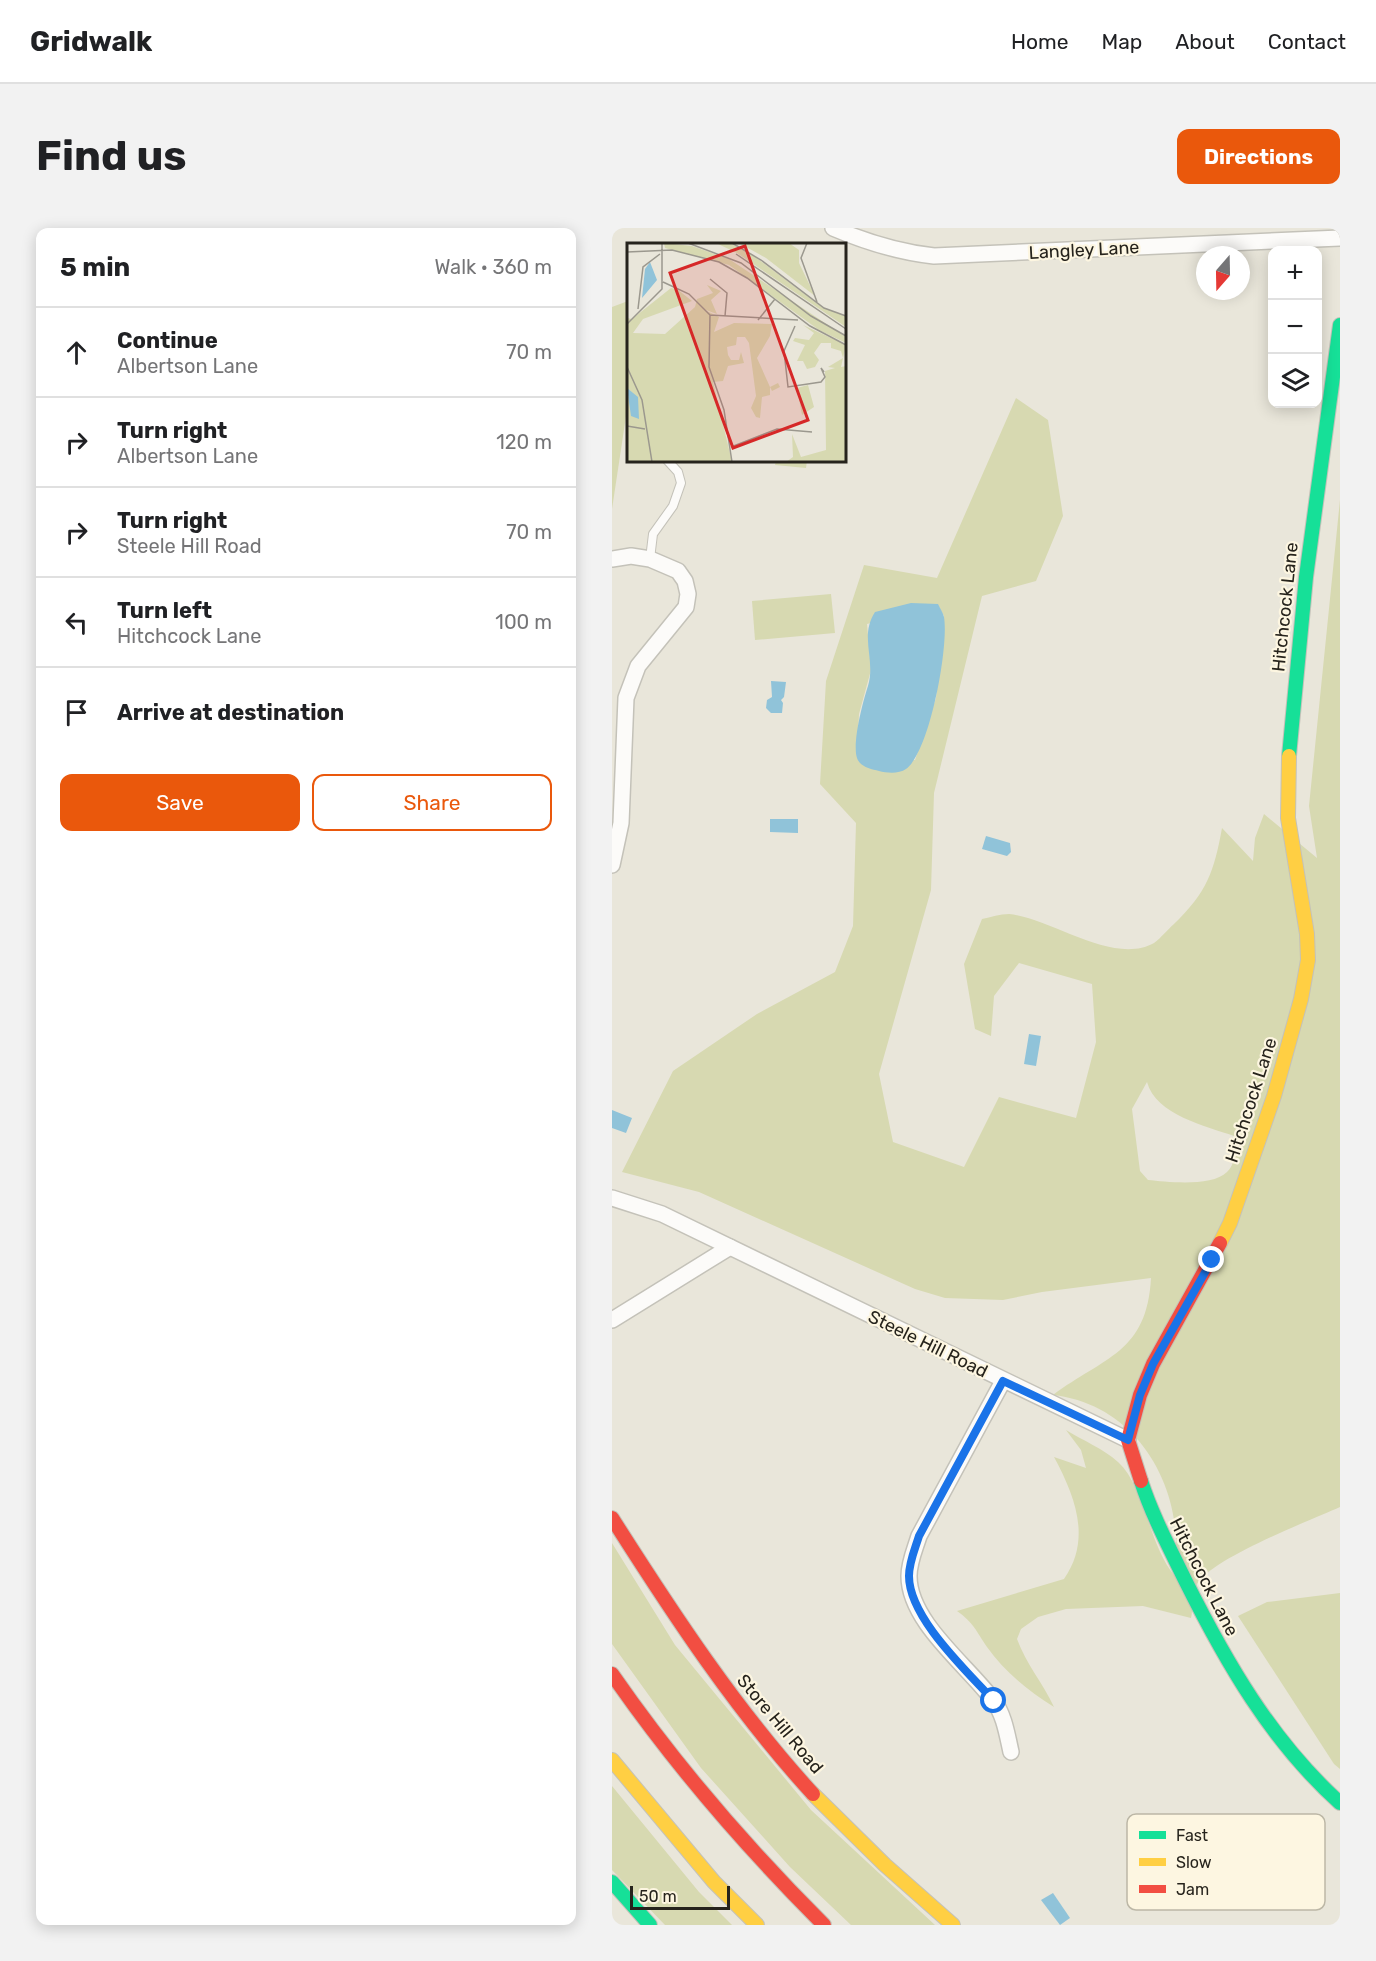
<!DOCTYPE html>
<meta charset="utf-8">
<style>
body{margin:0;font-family:Rubik,sans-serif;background:#f2f2f2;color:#202124}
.controls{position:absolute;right:18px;top:18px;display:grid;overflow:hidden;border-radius:12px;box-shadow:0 3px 15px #0003}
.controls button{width:54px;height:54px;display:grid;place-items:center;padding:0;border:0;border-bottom:2px solid #e0e0e0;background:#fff;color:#202124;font:30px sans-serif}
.compass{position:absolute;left:584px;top:18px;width:54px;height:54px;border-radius:50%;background:#fff;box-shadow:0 3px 15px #0003;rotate:200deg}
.scale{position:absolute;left:18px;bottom:15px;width:100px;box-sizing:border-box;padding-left:6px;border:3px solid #26231c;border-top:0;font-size:16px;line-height:21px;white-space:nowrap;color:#26231c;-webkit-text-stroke:4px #fdf6e1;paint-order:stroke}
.stop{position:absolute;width:18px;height:18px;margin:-14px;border:4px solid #1a73e8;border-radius:50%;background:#fff}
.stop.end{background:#1a73e8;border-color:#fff;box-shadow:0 2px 6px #0008}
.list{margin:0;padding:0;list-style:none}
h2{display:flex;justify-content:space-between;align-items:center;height:78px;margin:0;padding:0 24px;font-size:26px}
h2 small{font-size:20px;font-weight:400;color:#757577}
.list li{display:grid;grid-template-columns:39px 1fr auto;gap:18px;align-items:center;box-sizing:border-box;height:90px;padding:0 24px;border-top:2px solid #e0e0e0}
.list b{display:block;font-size:22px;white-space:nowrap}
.list p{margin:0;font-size:20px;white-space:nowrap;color:#757577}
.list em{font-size:20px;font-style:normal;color:#757577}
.actions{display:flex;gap:12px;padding:18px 24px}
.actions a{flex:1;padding:14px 0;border:2px solid #ea580c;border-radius:12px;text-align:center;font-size:21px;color:#ea580c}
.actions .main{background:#ea580c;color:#fff}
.icon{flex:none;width:33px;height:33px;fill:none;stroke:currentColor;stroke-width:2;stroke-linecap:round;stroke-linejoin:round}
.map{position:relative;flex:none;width:728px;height:1697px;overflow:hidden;border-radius:12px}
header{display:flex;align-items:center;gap:36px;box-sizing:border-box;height:84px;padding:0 30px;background:#fff;border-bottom:2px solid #e0e0e0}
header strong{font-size:28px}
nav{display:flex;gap:33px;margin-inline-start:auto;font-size:21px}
.intro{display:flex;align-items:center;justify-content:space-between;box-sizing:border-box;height:144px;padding:0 36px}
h1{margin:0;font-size:42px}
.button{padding:15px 27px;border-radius:12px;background:#ea580c;color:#fff;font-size:21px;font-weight:700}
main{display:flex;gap:36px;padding:0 36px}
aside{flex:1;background:#fff;border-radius:12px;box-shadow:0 3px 15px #0003}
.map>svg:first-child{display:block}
</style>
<header>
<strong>Gridwalk</strong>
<nav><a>Home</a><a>Map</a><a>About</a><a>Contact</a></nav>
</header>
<div class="intro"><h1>Find us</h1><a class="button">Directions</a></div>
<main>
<aside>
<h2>5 min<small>Walk · 360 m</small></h2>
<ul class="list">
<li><svg class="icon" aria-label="ahead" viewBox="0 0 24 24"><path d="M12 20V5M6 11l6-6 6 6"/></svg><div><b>Continue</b><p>Albertson Lane</p></div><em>70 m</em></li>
<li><svg class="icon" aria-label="right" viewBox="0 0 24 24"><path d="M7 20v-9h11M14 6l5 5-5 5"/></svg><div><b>Turn right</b><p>Albertson Lane</p></div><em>120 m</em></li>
<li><svg class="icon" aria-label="right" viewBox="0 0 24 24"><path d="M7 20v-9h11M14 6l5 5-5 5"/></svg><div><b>Turn right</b><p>Steele Hill Road</p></div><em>70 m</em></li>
<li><svg class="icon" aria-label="left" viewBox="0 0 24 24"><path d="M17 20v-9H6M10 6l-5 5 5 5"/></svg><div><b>Turn left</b><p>Hitchcock Lane</p></div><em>100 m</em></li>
<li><svg class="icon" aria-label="arrive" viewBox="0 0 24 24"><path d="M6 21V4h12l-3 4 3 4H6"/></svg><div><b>Arrive at destination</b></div></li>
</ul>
<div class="actions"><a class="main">Save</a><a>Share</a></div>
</aside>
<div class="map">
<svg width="728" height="1697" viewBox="0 0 728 1697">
<rect width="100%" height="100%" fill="#e9e6da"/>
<g fill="#d7d9b1" fill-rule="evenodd">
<path d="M16,73V175L0,281V79Z"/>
<path d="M404,170L436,192L451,288L424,353L370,368L322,565L319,662L267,846L281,914L352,939L387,869L464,890L484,814L480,756L407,735L382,768L379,808L363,801L352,736L370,691C379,689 388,686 397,686C439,690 501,738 542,715C549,710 556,701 562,696C595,664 602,644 610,600L641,633L643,610L652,586L705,630L697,578L728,272V1279C699,1292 595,1332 584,1358C580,1367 581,1381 579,1390L531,1378L454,1381L426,1389L409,1401L405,1411C414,1436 431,1455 442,1479C416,1463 393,1444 375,1419C364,1403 362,1395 345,1383L452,1351C480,1311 463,1268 442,1229L474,1240L469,1222L454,1202C470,1212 492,1221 506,1234C532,1257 537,1317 562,1347C563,1333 565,1319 564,1306C558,1235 512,1175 441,1167C492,1129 535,1125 539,1050L430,1064L391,1072L333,1070L303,1061L87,964L10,944L61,843L145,786L223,744L241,698L244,595L208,556L214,453L252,337L325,350ZM326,377L332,388L324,470L303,532L245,530L247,486L259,442L255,396ZM535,854C544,887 594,898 622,908C622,920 625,935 615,944C600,959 556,954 536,952L528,943L520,881Z"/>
<path d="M164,233H195L194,240L163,237Z"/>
<path d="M219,366L223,405L143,412L140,373Z"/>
<path d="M0,1315L63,1417L199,1582L323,1697H239L178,1639L89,1540L0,1416Z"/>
<path d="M728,1365V1541L722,1536L626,1388L655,1374Z"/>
<path d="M0,1558L87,1664L120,1697H53L0,1642Z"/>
</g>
<g fill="#90c3d9">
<path d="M299,375L326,376C328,380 331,385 332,389C337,418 318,524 294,541C287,546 275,545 267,543C259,541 248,539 245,530C240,515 251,473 256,458C264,431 247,409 263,384Z"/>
<path d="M159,453L174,454L172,469L169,472L171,475L170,485H159L154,480L155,472L160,469Z"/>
<path d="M158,591H186V605L158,604Z"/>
<path d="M374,608L398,615L399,624L395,628L370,621Z"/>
<path d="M417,806L429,808L424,838L412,836Z"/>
<path d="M0,882L20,890L14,905L0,900Z"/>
<path d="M441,1665L458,1690L448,1697L429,1672Z"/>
</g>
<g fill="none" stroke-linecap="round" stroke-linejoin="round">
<defs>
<path id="lane" d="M38,331L41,306L61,278L69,255L66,244L55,232"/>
<g id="street">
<path d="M221,0C254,14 285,24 322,28L728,10"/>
<path d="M0,331L19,328L38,331L66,343L73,353L76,366L74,379L26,438L14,470L9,595L0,637"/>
<path d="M0,970L50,986L516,1212"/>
<path d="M0,1092L118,1019"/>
<path d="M391,1153L307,1308C303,1321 297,1334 297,1348C297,1394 355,1437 381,1472C392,1486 395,1506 399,1524"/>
</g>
<g id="fast">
<path d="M677,528L694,349L728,97"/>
<path d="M529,1253C540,1287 557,1319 573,1352C614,1434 659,1513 728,1575"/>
<path d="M0,1654L38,1697"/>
</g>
<g id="slow">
<path d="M608,1015L618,995L662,868L689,771L696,732L695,706L676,590L677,528"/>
<path d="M0,1532L102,1654L145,1697"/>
<path d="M201,1566L273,1637L341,1697"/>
</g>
<g id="jam">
<path d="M529,1253L516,1212L528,1167L541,1136L608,1015"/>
<path d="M0,1290C61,1386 124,1482 201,1566"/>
<path d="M0,1446C63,1537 134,1619 212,1697"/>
</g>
</defs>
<use href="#lane" stroke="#c4c2b9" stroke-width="10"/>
<use href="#street" stroke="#c4c2b9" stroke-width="18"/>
<use href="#fast" stroke="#c4c2b9" stroke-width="16"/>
<use href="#slow" stroke="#c4c2b9" stroke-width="16"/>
<use href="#jam" stroke="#c4c2b9" stroke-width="16"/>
<use href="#lane" stroke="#fcfbf9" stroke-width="8"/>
<use href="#street" stroke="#fcfbf9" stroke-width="15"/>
<use href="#fast" stroke="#16e098" stroke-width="14"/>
<use href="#slow" stroke="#ffcf43" stroke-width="14"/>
<use href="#jam" stroke="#f24e42" stroke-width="14"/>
</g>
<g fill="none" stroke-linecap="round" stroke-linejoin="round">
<path stroke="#1a73e8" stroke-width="8" d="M382,1473C355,1443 297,1390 297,1348C297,1334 303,1321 307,1308L391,1153L516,1212L528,1167L541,1136L600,1032"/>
</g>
<g text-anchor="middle" stroke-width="4.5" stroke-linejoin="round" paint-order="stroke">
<g font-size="18" fill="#26231c" stroke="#fdf6e1">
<text transform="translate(472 22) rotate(-3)" y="6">Langley Lane</text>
<text transform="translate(673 379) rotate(-84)" y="6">Hitchcock Lane</text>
<text transform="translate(639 872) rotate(-72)" y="6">Hitchcock Lane</text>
<text transform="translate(316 1116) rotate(26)" y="6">Steele Hill Road</text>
<text transform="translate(592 1349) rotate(63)" y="6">Hitchcock Lane</text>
<text transform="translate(168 1496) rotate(50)" y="6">Store Hill Road</text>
</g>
</g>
<g transform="translate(15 15)">
<rect width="219" height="219" fill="#e9e6da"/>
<path d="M37,0L65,3L102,16L219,94V100L192,87L102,22L38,5ZM89,0H103L123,10L196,65L219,73V84L110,10ZM112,0H162L172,7V20L188,53L139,15ZM80,42L94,48L84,57L90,71L76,66L92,74L87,89L107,80L145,81L143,93L130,115L143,144L151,140L153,144L145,148L143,144V152L135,154L133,175L129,174L124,165L129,153L122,100L118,94H110L109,102L100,104L101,112L104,117H112L114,109L117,120L101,123L96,138L86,139L105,219H0V152L4,156L11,155L0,145V75L5,76L44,45L50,46L65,58L16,76L6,90L38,91L68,64L70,56L86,50ZM176,82L219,102L214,124L219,123V219H159L166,214L165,191L174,214L199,207L198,128L208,125L201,124L216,115L214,108L204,105V100H194L187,110L192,117L188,124L180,126L176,118H170L178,102L166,98L168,95L182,97L187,90ZM181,142L187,164L175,172L170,145Z" fill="#d7d9b1"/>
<path d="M23,19L30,37L15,55L18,26ZM0,145L11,154L12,176L4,173Z" fill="#90c3d9"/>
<path fill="none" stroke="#9b988e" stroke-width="1.5" d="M61,0L114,20L184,73L219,93M105,0L134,17L197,65L219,73M180,0L174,15L190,59M0,9L45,7L92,19L120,35L183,83L219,102M109,11L219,86M83,36L100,50L98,73M36,39L62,51L83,72L82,124L97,167L105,219M11,66L16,24L33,11M83,72L171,77M131,77L148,56M0,81L35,46V0M168,83L157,108L161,144L194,139L198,134L194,125L197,129M0,124L15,157L25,219M0,183L18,186M104,204L150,186L185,189"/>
<path fill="#d62828" fill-opacity="0.15" stroke="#d62828" stroke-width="3" d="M118,3L181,177L106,205L43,30Z"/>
<rect width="219" height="219" fill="none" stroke="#26231c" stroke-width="3"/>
</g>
<rect x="515" y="1586" width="198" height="96" rx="9" fill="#fdf6e1" stroke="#bcb7a6" stroke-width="1.5"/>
<rect x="527" y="1603" width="27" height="8" fill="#16e098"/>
<rect x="527" y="1630" width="27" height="8" fill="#ffcf43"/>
<rect x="527" y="1657" width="27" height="8" fill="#f24e42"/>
<g font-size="16" fill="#26231c">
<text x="564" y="1613">Fast</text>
<text x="564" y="1640">Slow</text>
<text x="564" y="1667">Jam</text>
</g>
</svg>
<div class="controls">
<button>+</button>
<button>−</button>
<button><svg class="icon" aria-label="layers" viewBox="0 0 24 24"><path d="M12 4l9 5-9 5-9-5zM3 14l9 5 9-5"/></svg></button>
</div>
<svg class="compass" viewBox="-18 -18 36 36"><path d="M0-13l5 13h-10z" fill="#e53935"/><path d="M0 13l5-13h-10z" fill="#757577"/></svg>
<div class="scale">50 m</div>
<div class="stop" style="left:382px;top:1473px"></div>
<div class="stop end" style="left:600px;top:1032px"></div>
</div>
</main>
